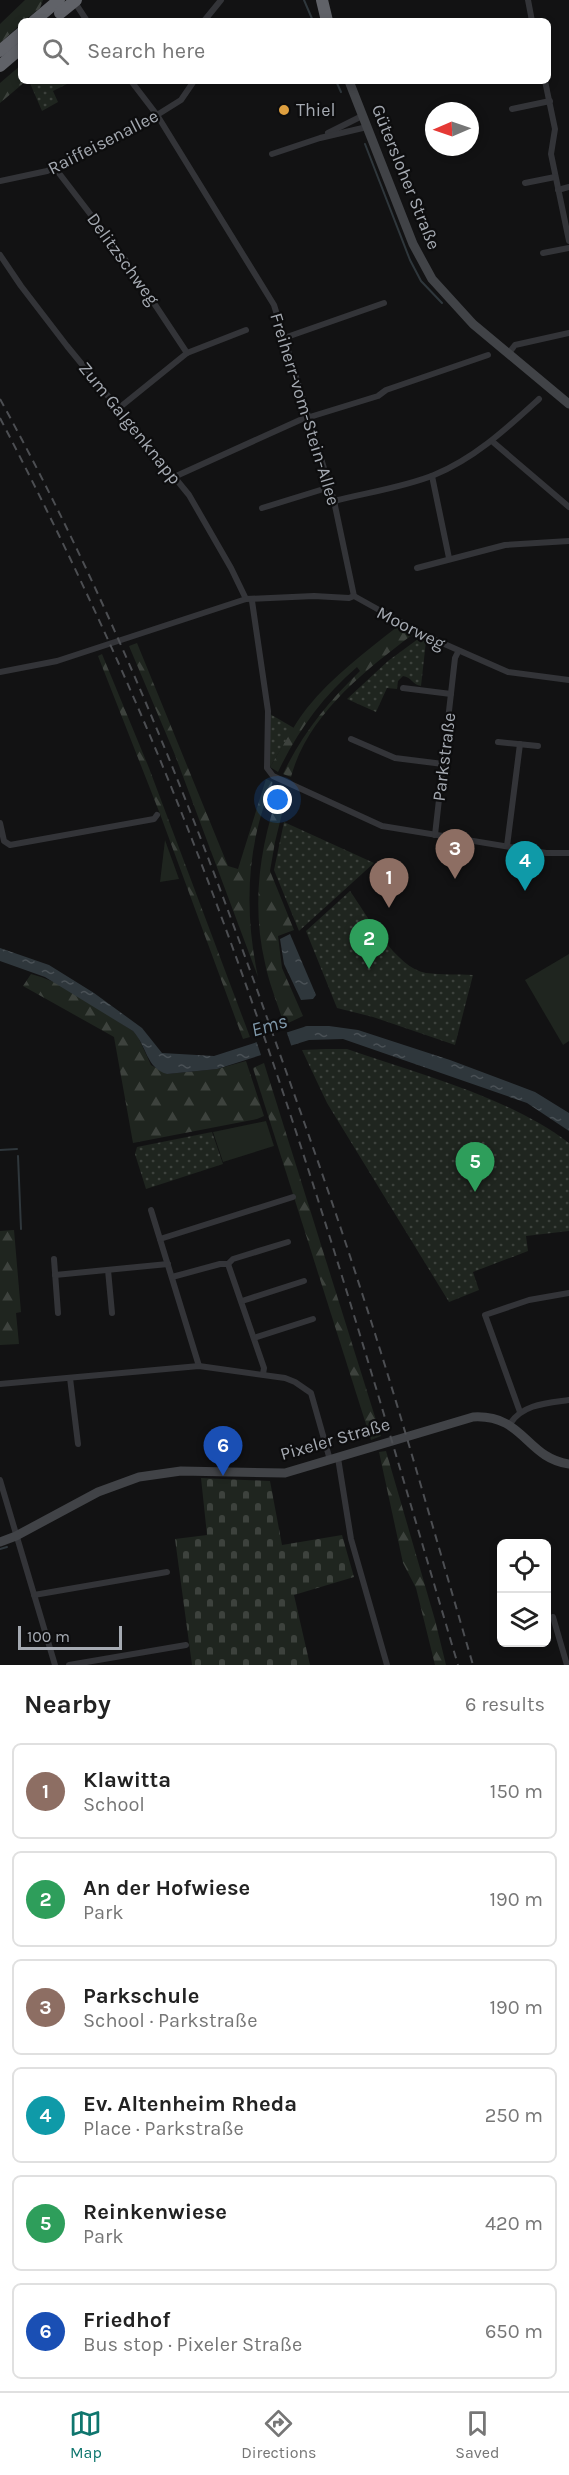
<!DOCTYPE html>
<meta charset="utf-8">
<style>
body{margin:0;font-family:Karla,sans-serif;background:#f6f6f6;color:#222}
.controls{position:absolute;right:18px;bottom:18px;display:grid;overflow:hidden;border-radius:9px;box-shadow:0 3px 9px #0003}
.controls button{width:54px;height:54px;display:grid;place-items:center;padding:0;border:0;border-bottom:2px solid #e0e0e0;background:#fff;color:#222;font:30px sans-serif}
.compass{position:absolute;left:425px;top:102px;width:54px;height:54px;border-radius:50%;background:#fff;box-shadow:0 3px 9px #0003;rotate:268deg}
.scale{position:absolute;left:18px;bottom:15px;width:104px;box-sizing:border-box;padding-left:6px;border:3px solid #a5aab2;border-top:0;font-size:16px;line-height:21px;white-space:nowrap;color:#a5aab2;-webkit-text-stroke:4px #0d0d0e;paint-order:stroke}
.you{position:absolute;left:278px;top:800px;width:21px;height:21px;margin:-15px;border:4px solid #fff;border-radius:50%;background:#1a73e8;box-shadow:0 0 0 9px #1a73e833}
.badge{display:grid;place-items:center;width:39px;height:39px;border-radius:50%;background:#0f766e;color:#fff;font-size:20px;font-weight:700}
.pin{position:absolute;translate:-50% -50px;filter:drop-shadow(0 2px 3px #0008)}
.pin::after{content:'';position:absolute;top:32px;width:21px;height:18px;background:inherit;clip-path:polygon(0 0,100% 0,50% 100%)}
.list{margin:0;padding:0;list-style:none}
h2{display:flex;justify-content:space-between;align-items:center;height:78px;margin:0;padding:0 24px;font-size:26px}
h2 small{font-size:20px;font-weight:400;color:#767676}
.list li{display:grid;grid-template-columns:39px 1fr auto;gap:18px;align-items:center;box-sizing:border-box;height:96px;margin:0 12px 12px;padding:0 12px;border:2px solid #e0e0e0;border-radius:9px}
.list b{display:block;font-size:22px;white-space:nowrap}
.list p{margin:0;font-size:20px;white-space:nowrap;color:#767676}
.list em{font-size:20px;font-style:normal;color:#767676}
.icon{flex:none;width:33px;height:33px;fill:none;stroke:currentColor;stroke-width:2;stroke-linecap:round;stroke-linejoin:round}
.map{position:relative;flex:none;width:569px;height:1665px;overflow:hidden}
.search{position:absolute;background:#fff;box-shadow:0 3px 9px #0003;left:18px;right:18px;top:18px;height:66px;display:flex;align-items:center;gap:15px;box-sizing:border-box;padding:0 21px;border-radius:9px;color:#767676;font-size:22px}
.sheet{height:726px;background:#fff}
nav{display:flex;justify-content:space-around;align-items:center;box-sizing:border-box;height:84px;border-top:2px solid #e0e0e0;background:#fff;font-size:16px;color:#767676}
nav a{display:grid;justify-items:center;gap:3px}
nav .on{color:#0f766e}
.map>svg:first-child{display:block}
</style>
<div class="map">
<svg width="569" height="1665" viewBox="0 0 569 1665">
<defs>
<pattern id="grass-dots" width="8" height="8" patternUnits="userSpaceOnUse" patternTransform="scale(1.5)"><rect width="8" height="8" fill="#1f251f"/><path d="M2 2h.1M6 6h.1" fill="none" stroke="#3d423d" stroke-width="1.8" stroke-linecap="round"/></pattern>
<pattern id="forest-firs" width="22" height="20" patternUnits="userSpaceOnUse" patternTransform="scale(1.5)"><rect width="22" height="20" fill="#1f251f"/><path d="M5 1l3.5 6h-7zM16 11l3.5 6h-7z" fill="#3d423d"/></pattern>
<pattern id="cemetery-stones" width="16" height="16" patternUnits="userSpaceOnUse" patternTransform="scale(1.5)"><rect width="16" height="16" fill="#1f251f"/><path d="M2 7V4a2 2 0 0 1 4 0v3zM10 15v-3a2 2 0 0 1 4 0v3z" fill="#3d423d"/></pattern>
<pattern id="water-ripples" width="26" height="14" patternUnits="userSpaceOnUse" patternTransform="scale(1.5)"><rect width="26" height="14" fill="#2f373c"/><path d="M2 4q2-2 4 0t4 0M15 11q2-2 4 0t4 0" fill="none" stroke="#4a5156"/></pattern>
</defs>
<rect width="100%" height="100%" fill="#121213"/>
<g fill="url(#grass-dots)">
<path d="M29,81H73L53,91L58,102L42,111Z"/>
<path d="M418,639L426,641L421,686C413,685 411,677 403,676L398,681L397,689L387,688L376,712L347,699L388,661Z"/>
<path d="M270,714L294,728L270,767Z"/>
<path d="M284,822L374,863L299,931L274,870Z"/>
<path d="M350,891C367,915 396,968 426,973C441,975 458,974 473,975L455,1045L373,1017L337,1008L306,931Z"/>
<path d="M326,1049H347C421,1075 507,1096 569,1143V1231L526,1236L528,1251L473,1272L479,1290L449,1302L327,1103L302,1050Z"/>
<path d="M212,1132L223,1164L146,1189L135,1154L137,1147Z"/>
</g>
<g fill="url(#forest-firs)">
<path d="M25,0H43L40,8L24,21H21V24L0,43V24Z"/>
<path d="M21,65V81H26L0,103V83Z"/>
<path d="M397,627L412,635C364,671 307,716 291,777L283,774C302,734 328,702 360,671L357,667C323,696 297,732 278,772L270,767C282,748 293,726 307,708C333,676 365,652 397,627Z"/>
<path d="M137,643L228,866L238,869L266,779L273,782C246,845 244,911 258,977L175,755L129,646Z"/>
<path d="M102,654L149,768L250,1037L243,1039L160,814L98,656Z"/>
<path d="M281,786L288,789L275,842L270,871L294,930L278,936L282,968L303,1016L284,1025C278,1004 269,984 265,963C251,903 260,843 281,786Z"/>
<path d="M31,974C68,983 101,1011 133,1031L138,1037L151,1065L167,1074L217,1069L246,1061L264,1116L257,1119L133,1143L114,1037L23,986Z"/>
<path d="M264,1063L381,1436L371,1440L253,1068Z"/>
<path d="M14,1230L21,1312L16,1313L19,1344L0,1345V1231Z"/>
<path d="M386,1451L435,1620L446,1665H435L416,1588L403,1563L379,1452Z"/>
</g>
<path fill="url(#cemetery-stones)" d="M201,1478L270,1481L282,1545L342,1535L354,1577L294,1595L310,1665H192L175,1539L207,1535Z"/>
<g fill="#1f251f">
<path d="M165,840L179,879L160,882Z"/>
<path d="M447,845L468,847L466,863L442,860Z"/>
<path d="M569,954V1041L563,1045L525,980Z"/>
<path d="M266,1121L274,1146L223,1162L213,1132Z"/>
</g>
<g fill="url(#water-ripples)">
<path d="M290,934L316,995L313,999L301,1000L284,964L280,939Z"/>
<path d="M0,948L49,965L94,993L142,1028L162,1053L214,1056L307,1026H329L358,1030L450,1060L535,1092L569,1113V1131L527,1103L343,1039L309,1040L217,1069L167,1074C146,1068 147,1046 133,1031L45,977L0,961Z"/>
</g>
<path fill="#121213" d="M286,1030L292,1048L262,1058L256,1040Z"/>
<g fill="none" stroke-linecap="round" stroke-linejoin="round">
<g stroke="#2f373c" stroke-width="2">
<path d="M304,0L313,21"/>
<path d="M336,81L341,92"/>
<path d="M365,144L410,260L421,281L442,303"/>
<path d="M0,1150L17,1149"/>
<path d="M18,1156L21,1229"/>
<path d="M0,1549L7,1547"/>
</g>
<g stroke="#333438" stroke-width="6">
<path d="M528,0L532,21"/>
<path d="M74,1L87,21"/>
<path d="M204,21L221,0"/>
<path d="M131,81L157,115L274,305L334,501L354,596"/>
<path d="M545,81L555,129L551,154L569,241"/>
<path d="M512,109L550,101"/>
<path d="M328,133L362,116"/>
<path d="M272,154L320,138L367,127"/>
<path d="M55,168L124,258L187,353"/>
<path d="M0,181L47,171L90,150L157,115L181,100L194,81"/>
<path d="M525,183L555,177"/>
<path d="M558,190L569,187"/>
<path d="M543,253L569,248"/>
<path d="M0,255L21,286L67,346L189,495L231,568L246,599"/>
<path d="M284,338L384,303"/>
<path d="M509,353L515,345L569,333"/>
<path d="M119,408L187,353L246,330"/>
<path d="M493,442L569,507"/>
<path d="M432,476L449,558"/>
<path d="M174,477L300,420L378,396L386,390L488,355"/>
<path d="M334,501C365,493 405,487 434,475C475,458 506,429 539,399"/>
<path d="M262,508L330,487"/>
<path d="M417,568L505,545L569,541"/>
<path d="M252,601L268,711L267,768L273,776L382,826L546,853H569"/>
<path d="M0,672L57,661L246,599L314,596L349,598L354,596L424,635L508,672L569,680"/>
<path d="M403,688L451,694"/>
<path d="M351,739L395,758L443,764"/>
<path d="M498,742L538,746"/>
<path d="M0,823L4,841L10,845L154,819L157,815"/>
<path d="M435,835L455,658L458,652"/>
<path d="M507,846L520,744"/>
<path d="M151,1210L199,1366"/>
<path d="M160,1239L293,1197"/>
<path d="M54,1259L58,1313"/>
<path d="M228,1264L233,1259L288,1242"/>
<path d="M108,1270L112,1313"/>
<path d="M55,1275L168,1264"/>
<path d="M172,1277L220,1264H228L264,1368L263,1374"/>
<path d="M242,1301L304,1281"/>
<path d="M254,1338L313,1319"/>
<path d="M70,1378L78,1444"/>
<path d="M0,1384L199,1366L285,1378L295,1382L311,1393L330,1460"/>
<path d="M520,1412L485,1315L529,1300L569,1293"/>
<path d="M510,1424C522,1404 548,1403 569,1400"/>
<path d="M338,1458L351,1539L387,1665"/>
<path d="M0,1480L55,1665"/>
<path d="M34,1595L167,1572"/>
<path d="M553,1617L567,1665"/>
<path d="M69,1665L186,1645"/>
</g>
<g stroke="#414347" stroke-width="9">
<path d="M349,81L413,244L432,279L473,324L569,404"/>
<path d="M0,1542L16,1536L98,1492L139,1477L181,1471L285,1473L473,1417C524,1414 526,1458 569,1464"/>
</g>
<g stroke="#606268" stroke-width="12">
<path d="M322,0L327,21"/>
<path d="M34,21L59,0"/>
<path d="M0,51L21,33"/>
<path d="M0,66L21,48"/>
</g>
<g stroke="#4c4e52" stroke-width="2" stroke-dasharray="8 6" stroke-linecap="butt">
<path d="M0,399C105,590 186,792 260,998C294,1094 329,1190 360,1287C401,1412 436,1539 473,1665"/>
<path d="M0,418C68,549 130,682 184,819C293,1095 374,1381 458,1665"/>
</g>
<path stroke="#606268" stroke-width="12" d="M60,13L76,0"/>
</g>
<circle fill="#de9f3f" stroke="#0d0d0e" stroke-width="2" cx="284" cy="110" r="6"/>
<g text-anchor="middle" stroke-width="4.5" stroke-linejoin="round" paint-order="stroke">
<g font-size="18" fill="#a5aab2" stroke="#0d0d0e" text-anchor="start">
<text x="296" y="116">Thiel</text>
</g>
<g font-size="18" fill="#a5aab2" stroke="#0d0d0e">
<text transform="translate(103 142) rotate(-27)" y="6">Raiffeisenallee</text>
<text transform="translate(406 177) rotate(68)" y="6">Gütersloher Straße</text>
<text transform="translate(123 259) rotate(54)" y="6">Delitzschweg</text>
<text transform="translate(305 409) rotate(73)" y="6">Freiherr-vom-Stein-Allee</text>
<text transform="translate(130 423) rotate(51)" y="6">Zum Galgenknapp</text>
<text transform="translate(411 628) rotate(27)" y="6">Moorweg</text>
<text transform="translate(444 757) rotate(-83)" y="6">Parkstraße</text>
<text transform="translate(335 1439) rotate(-16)" y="6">Pixeler Straße</text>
</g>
<g font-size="20" font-style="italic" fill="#7f98aa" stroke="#0d0d0e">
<text transform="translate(269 1025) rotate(-16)" y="7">Ems</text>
</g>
</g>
</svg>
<div class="controls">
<button><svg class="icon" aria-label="locate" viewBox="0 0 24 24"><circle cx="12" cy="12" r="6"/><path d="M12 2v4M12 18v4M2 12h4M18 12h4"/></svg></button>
<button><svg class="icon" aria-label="layers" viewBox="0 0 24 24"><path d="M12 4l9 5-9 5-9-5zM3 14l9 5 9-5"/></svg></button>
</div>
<svg class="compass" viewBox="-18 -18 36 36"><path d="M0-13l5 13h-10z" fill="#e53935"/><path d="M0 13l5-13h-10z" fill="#767676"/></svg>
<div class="scale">100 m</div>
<div class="you"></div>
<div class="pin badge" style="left:389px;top:908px;background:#8d6e63">1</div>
<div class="pin badge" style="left:369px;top:969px;background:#2e9e5b">2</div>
<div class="pin badge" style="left:455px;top:879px;background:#8d6e63">3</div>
<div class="pin badge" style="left:525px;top:891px;background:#0f9aa8">4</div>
<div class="pin badge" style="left:475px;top:1192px;background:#2e9e5b">5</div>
<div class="pin badge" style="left:223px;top:1476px;background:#1a4fb4">6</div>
<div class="search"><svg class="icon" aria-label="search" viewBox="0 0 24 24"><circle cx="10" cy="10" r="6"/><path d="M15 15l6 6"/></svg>Search here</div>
</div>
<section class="sheet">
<h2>Nearby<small>6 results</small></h2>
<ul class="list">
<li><span class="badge" style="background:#8d6e63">1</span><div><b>Klawitta</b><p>School</p></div><em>150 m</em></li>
<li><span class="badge" style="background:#2e9e5b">2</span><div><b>An der Hofwiese</b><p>Park</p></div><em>190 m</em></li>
<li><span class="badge" style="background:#8d6e63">3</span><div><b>Parkschule</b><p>School · Parkstraße</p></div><em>190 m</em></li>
<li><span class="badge" style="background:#0f9aa8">4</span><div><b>Ev. Altenheim Rheda</b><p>Place · Parkstraße</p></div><em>250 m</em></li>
<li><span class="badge" style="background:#2e9e5b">5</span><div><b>Reinkenwiese</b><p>Park</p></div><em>420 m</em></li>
<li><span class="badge" style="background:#1a4fb4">6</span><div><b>Friedhof</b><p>Bus stop · Pixeler Straße</p></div><em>650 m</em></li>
</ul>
</section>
<nav>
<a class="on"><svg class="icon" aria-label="map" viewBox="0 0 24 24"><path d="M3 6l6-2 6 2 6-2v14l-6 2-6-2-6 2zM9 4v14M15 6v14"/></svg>Map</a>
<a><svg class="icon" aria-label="directions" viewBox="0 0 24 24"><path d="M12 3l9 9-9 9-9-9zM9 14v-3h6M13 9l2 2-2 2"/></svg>Directions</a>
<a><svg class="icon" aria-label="saved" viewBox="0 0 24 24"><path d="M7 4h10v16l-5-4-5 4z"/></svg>Saved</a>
</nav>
